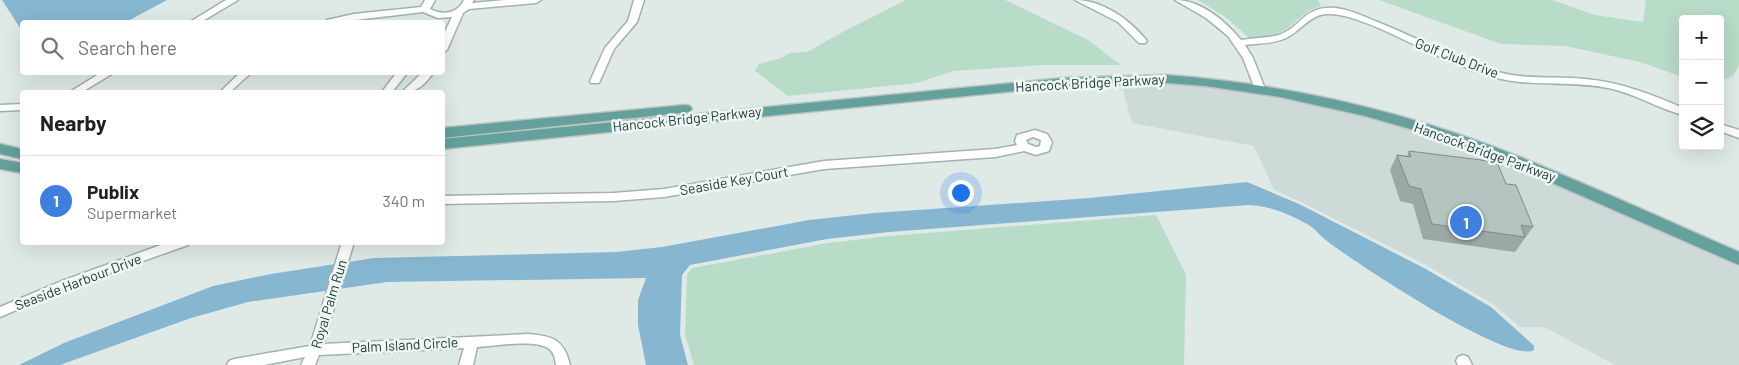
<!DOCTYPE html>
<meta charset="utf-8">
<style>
body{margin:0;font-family:Barlow,sans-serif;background:#f2f2f2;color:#202124}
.controls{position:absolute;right:15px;top:15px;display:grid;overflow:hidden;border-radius:5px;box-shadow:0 5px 20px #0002}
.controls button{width:45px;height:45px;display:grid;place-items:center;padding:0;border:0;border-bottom:1px solid #e0e0e0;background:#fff;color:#202124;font:25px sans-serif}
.you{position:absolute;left:960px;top:192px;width:18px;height:18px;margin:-12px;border:4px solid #fff;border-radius:50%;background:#1a73e8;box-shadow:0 0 0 8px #1a73e833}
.badge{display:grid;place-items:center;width:32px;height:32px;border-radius:50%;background:#7e573a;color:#fff;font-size:16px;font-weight:700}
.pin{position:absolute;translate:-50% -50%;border:2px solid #fff;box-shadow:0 1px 5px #0006}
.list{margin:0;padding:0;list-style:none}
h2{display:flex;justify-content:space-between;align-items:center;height:65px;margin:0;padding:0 20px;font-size:21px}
h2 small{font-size:16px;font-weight:400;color:#757577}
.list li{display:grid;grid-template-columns:32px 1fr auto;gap:15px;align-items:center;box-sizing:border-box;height:90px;padding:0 20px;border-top:1px solid #e0e0e0}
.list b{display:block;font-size:19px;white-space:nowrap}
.list p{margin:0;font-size:16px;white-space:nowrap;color:#757577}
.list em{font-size:16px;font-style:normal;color:#757577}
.icon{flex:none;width:28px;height:28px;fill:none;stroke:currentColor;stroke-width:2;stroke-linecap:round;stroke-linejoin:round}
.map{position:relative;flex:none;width:1739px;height:365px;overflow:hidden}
.search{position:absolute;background:#fff;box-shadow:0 5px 20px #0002;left:20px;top:20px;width:425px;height:55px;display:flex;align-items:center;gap:12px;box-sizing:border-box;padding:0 18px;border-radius:5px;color:#757577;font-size:19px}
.panel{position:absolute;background:#fff;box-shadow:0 5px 20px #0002;left:20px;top:90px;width:425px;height:155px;border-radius:5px}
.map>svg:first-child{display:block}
</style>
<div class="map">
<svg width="1739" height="365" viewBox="0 0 1739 365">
<rect width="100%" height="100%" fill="#dfeae7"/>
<path fill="#cddad7" d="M1121,82H1167L1205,85L1261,92L1367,115L1467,145L1739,263V365H1615L1544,327H1520L1493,304L1426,265L1301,202L1274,190L1254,146L1132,123Z"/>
<g fill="#b8dcc8">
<path d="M906,0H1005L1088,40L1121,65H1044L953,71L917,83L788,96L755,71L759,64L781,58L790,53L807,52L835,36Z"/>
<path d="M1198,0H1318L1321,6C1301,12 1297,23 1281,32C1272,37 1259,38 1249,38L1227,18Z"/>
<path d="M1379,0H1552L1595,15L1643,22L1646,0H1739V65L1733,76L1720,81V19H1683V77L1640,62L1565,46L1501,44Z"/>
<path d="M1156,215L1186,275L1184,365H694L685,334L687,275L692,268L828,243L889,236Z"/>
</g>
<g fill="#87b6d0">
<path d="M2,0H167L126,22H22V31Z"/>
<path d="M1247,182L1299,204L1424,268L1491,307L1531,343L1534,346V350C1509,365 1353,261 1327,241C1320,236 1315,228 1307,224C1289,214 1270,206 1249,205L889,232L827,239L690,265L682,275L680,335L688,365H646L638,325V300L646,278L387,282L248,302L191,318L60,365H19L64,343L213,286L271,274L374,258L616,252L662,247L809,220L874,213L1090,198Z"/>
</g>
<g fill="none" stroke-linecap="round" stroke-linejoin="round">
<defs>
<g id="minor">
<path d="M226,0H238L201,22H190Z"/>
<path d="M425,0H435L430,9C443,16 458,13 464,0H474L472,3L505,0H541L536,3L469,9L463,13L447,50L442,53V38L452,17L438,18L423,12L339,22H325L327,20L354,14L421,7Z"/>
<path d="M634,0H644L637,22L614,49L599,83H591L590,81L605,48L628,21Z"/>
<path d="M1075,0C1103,0 1130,20 1147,41L1145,43H1139L1118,22Z"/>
<path d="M1175,0C1201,0 1225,21 1241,40C1253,38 1267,38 1279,35C1302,27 1303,6 1335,8C1348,9 1363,16 1375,21C1416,37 1455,59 1498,72C1526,80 1556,76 1585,79C1620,82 1651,94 1683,108V115C1657,108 1634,93 1608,88C1579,82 1550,85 1520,82C1489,79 1459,65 1430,52C1405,41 1355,13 1328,14C1310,14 1301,31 1286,38C1274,44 1258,43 1245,45L1253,58L1265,89L1260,92L1255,89L1243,58L1228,36L1206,18Z"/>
<path d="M102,72H115L82,92H70Z"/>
<path d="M241,72H252L230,92H220Z"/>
<path d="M397,72H408L392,92H382Z"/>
<path d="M423,72H434C424,85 418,92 402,92Z"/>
<path d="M22,104V110L0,111V105Z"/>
<path d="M1720,124L1739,130V138L1720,131Z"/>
<path d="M1035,130L1047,134L1052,142L1049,151L1036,155L1024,151L995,157L824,169L664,197L614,201L442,204V196L614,193L664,189L824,161L995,149L1017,145L1015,141L1017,135ZM1033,137L1041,140L1040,146L1036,147L1028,144L1026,140Z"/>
<path d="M169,242H190L188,245L70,287L0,317V307L62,281Z"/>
<path d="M342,242H354L323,344L528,334C552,336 564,339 570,365H556C555,358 554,352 548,348C533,339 495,346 477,347L473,365H459L464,348L319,355L315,365H301L305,357L264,365H227L229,361L234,359L310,346Z"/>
<path d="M1463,355L1468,357L1472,365H1458L1456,361L1458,357Z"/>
</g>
<g id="major">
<path d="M1167,75C1287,84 1408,112 1520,157C1594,187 1666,220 1739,252V265L1509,164L1428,134L1365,116L1280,97L1205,86L1167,83L1064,86L442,149V139L1064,78Z"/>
<path d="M685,105L690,106L692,109L690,112L442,138V128Z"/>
<path d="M0,144L22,149V159L0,154Z"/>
<path d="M0,159L22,163V173L0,169Z"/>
</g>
</defs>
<use href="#minor" stroke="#a2b2af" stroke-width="3"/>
<use href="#major" stroke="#bcc4c3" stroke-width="3"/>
<use href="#minor" fill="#fff" fill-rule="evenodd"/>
<use href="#major" fill="#64a09c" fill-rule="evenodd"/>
</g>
<path fill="#9ba9a6" d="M1409,151L1506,184L1533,227L1515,252L1423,239L1413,204L1400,201L1390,170L1397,155L1407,156Z"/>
<path fill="#b4c5c1" stroke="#7e8a87" d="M1409,151L1497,162L1506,184L1516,185L1533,227L1521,225L1525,237L1432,224L1421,189L1409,186L1397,155L1411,157Z"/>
<g text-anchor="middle" stroke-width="5" stroke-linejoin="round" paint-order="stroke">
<g font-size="14" fill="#203a38" stroke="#eff7f5">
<text transform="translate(1457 58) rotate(21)" y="5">Golf Club Drive</text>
<text transform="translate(1090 83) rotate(-3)" y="5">Hancock Bridge Parkway</text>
<text transform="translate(687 119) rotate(-6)" y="5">Hancock Bridge Parkway</text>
<text transform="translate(1485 152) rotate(20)" y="5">Hancock Bridge Parkway</text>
<text transform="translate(734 181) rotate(-10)" y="5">Seaside Key Court</text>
<text transform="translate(78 282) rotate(-21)" y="5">Seaside Harbour Drive</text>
<text transform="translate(329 304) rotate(-73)" y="5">Royal Palm Run</text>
<text transform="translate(405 345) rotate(-3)" y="5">Palm Island Circle</text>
</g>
</g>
</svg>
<div class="controls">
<button>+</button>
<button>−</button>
<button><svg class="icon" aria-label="layers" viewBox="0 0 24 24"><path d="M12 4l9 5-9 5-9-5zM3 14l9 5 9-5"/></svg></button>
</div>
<div class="you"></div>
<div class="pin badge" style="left:1466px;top:222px;background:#3f7fe0">1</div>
<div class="search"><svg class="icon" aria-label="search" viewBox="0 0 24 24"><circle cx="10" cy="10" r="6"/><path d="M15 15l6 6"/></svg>Search here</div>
<section class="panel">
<h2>Nearby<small></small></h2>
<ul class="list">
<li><span class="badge" style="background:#3f7fe0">1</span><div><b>Publix</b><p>Supermarket</p></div><em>340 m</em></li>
</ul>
</section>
</div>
